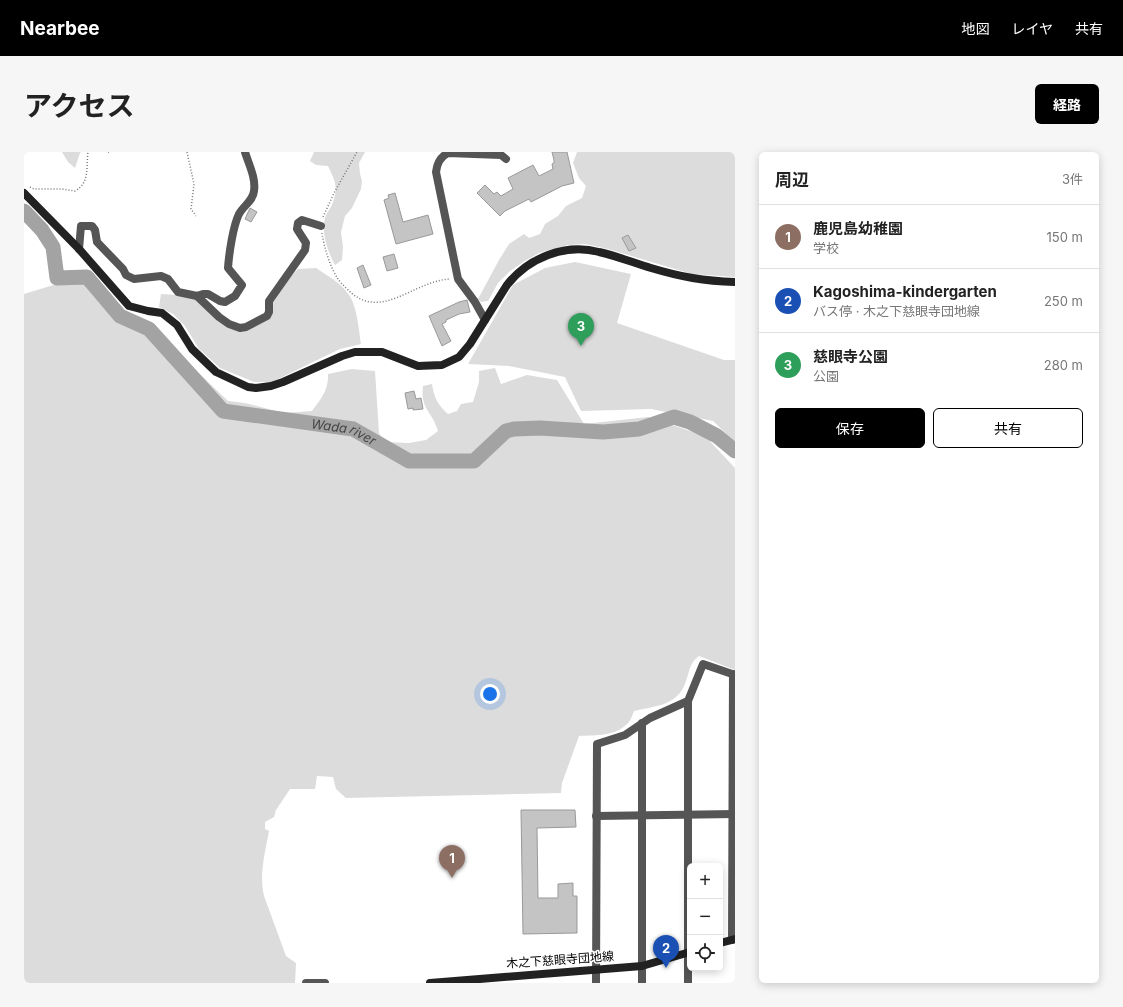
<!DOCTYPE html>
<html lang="ja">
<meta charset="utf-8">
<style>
body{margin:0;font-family:Inter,"Noto Sans JP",sans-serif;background:#f6f6f6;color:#222}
.controls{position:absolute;right:12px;bottom:12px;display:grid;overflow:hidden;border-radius:6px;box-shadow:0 2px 10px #0003}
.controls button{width:36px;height:36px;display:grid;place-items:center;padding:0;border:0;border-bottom:1px solid #e0e0e0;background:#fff;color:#222;font:20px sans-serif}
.you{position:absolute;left:466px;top:542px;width:14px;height:14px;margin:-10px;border:3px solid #fff;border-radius:50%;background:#1a73e8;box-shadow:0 0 0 6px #1a73e833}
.badge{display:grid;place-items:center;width:26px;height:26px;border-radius:50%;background:#000;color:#fff;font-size:13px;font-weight:700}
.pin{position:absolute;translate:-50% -33px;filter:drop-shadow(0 1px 2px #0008)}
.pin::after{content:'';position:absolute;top:21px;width:14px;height:12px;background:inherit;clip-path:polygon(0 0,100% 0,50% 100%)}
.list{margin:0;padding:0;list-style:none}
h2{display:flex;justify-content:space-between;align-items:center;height:52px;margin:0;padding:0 16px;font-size:17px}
h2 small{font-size:13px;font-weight:400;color:#767676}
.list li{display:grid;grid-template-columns:26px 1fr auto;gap:12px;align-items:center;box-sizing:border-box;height:64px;padding:0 16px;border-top:1px solid #e0e0e0}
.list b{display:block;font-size:15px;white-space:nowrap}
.list p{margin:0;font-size:13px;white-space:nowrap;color:#767676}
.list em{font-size:13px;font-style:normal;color:#767676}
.actions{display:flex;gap:8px;padding:12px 16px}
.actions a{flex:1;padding:9px 0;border:1px solid #000;border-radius:6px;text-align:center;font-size:14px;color:#000}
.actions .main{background:#000;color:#fff}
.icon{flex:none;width:22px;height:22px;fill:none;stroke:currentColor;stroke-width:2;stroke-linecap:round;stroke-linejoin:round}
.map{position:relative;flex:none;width:711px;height:831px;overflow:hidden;border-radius:6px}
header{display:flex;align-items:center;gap:24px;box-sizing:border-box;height:56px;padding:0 20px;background:#000;color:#fff}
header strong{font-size:19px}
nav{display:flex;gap:22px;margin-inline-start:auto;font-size:14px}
.intro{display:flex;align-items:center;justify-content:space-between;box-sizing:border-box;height:96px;padding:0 24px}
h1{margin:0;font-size:28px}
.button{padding:10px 18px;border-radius:6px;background:#000;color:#fff;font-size:14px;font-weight:700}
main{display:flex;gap:24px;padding:0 24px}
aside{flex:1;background:#fff;border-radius:6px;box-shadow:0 2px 10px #0003}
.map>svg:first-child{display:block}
</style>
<header>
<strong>Nearbee</strong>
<nav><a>地図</a><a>レイヤ</a><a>共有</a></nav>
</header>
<div class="intro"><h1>アクセス</h1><a class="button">経路</a></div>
<main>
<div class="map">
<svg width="711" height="831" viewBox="0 0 711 831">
<rect width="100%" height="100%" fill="#fff"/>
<g fill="#dcdcdc">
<path d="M38,0H57L56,1L51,16L44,10Z"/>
<path d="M290,0H341L335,11L336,22L338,29L337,37L328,56L321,64L317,80L319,95L318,108L311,113C304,100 297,81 301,66C302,62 305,58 307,55C315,36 312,31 304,14L292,13L286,9Z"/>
<path d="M553,0H711V125L668,122L584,97L561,92L544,93L515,101L499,110L485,120L474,131L464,149L457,150L454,147L475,108L485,92L500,82L505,86L516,82L521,72L534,64L542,54L558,46L562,34L555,26L549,11Z"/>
<path d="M551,110L607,122L593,171L700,208H711V290L689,269L627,257L557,259L541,225L485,214L444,212L489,133L521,116Z"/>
<path d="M292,116C304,124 317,131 325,143C333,154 335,179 337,192L316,197L248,230H230L196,216L175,197L161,174L149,162L135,155L137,142L154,143L173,148L215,178L244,165C248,145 260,131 274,117Z"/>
<path d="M64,128L88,147L103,161L135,178L153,200L204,249L221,251L260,261L288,259C297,247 305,237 304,222L328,217L351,219L355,281L360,290L385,291L402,288L414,279C408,259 396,257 399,234L408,232C410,246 414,253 424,262L433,259L437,252L449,250L455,230V219L471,216L477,232L503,223L533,228L560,272L624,265L681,284L711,316V518L675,504C667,510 666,516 663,526C655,554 635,553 610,559C609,562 607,567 605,570C592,585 572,583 555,584L538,631L537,641L322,646L312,637L309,625L293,624L291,637H266L252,658L250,665L241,670V677L245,679C241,701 235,722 240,744L262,804L272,811L271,831H0V142L36,131Z"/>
</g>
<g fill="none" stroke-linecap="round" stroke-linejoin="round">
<path stroke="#a3a3a3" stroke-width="15" id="s1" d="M0,59L18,78L29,95L33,126L63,125L96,164L125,177L199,259L329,277L385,309H450L482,279L490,277L516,276L579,280L615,277L650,265L666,270L693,284L711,299"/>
</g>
<g fill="#c4c4c4" stroke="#999">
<path d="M528,0H543L550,31L538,34L507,50L505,47L481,59L476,64L453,41L461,33L470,42L473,40L477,44L489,37L484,26L509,13L515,24L529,17L528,12L530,11V8Z"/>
<path d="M371,41L379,70L404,63L409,82L372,92L360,48L365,46L364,43Z"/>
<path d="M226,56L233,60L227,70L221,67Z"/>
<path d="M604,83L612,96L605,99L598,86Z"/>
<path d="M370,102L374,116L363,119L359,105Z"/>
<path d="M339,113L347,133L340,136L333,116Z"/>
<path d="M443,148L446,160L435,162L422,168V170L418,172L427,189L418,194L405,164L435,150Z"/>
<path d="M390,239L392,247L397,246L399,257L389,258V256L384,257L381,241Z"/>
<path d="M497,658H551L552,675L513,676L514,746H534V732L549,731V744H553V781L499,782Z"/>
</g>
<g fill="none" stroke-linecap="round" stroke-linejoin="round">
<g stroke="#777" stroke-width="1.5" stroke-dasharray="1 2" stroke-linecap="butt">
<path d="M84,0H86"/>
<path d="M163,0L170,32L167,57L172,64"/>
<path d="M6,35L10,37H38L51,39C66,31 62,15 64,0"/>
<path d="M299,65L310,41L333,0"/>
<path d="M298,81C300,95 306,115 314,127C316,130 319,133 322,136C356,172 388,129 426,127"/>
</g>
<g stroke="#555" stroke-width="8">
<path d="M55,97L57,74H68L71,78L73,90L99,117L102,123L110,127L137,124L144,127L154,140L173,144L179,142H184L196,149L201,150L211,144L218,133L204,116C205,102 209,74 215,62C220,53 229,49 230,39C232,26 225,13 221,0"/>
<path d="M173,144L195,165L205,172L216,176L222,175L243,164L245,160V149L281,98L282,91L273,77L274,71L278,68L297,74"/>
<path d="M461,168L451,150L434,127L412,20C413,11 416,5 424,1L477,3L482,7"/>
<path d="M572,664L711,662"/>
<path d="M708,788L709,522"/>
<path d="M282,831H301"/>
<path d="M572,831L573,592L601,583L626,566L664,549L679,512L711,523"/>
<path d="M618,831V571"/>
<path d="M664,831V549"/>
</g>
<g stroke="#222" stroke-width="8">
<path d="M0,41L55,97L105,154L124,159L138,161L153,173L168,197L192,220L224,235L232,236L247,234L259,230L318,204L331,200H358L394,214L418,213L435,205L446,192L483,133C504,106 541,91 575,100C593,104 610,111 627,116C657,125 680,129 711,130"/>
<path d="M696,791L711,787"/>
<path d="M406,831L618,814L666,800"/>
</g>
</g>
<g text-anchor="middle" stroke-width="3" stroke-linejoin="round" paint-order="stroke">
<g font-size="12" fill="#000" stroke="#fff">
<text transform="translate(536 808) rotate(-4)" y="4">木之下慈眼寺団地線</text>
</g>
<g font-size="13" font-style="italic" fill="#444" stroke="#fff">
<text dy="5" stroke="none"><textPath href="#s1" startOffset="424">Wada river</textPath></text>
</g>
</g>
</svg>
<div class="controls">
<button>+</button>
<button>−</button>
<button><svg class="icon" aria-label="locate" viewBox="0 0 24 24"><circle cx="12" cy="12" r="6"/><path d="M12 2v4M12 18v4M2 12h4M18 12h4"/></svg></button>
</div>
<div class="you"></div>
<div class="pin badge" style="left:428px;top:726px;background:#8d6e63">1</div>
<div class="pin badge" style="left:642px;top:816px;background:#1a4fb4">2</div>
<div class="pin badge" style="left:557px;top:194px;background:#2e9e5b">3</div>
</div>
<aside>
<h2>周辺<small>3件</small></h2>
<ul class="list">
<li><span class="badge" style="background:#8d6e63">1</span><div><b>鹿児島幼稚園</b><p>学校</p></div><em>150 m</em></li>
<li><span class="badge" style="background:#1a4fb4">2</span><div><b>Kagoshima-kindergarten</b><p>バス停 · 木之下慈眼寺団地線</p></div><em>250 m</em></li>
<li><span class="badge" style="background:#2e9e5b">3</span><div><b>慈眼寺公園</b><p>公園</p></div><em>280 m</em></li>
</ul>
<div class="actions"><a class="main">保存</a><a>共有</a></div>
</aside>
</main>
